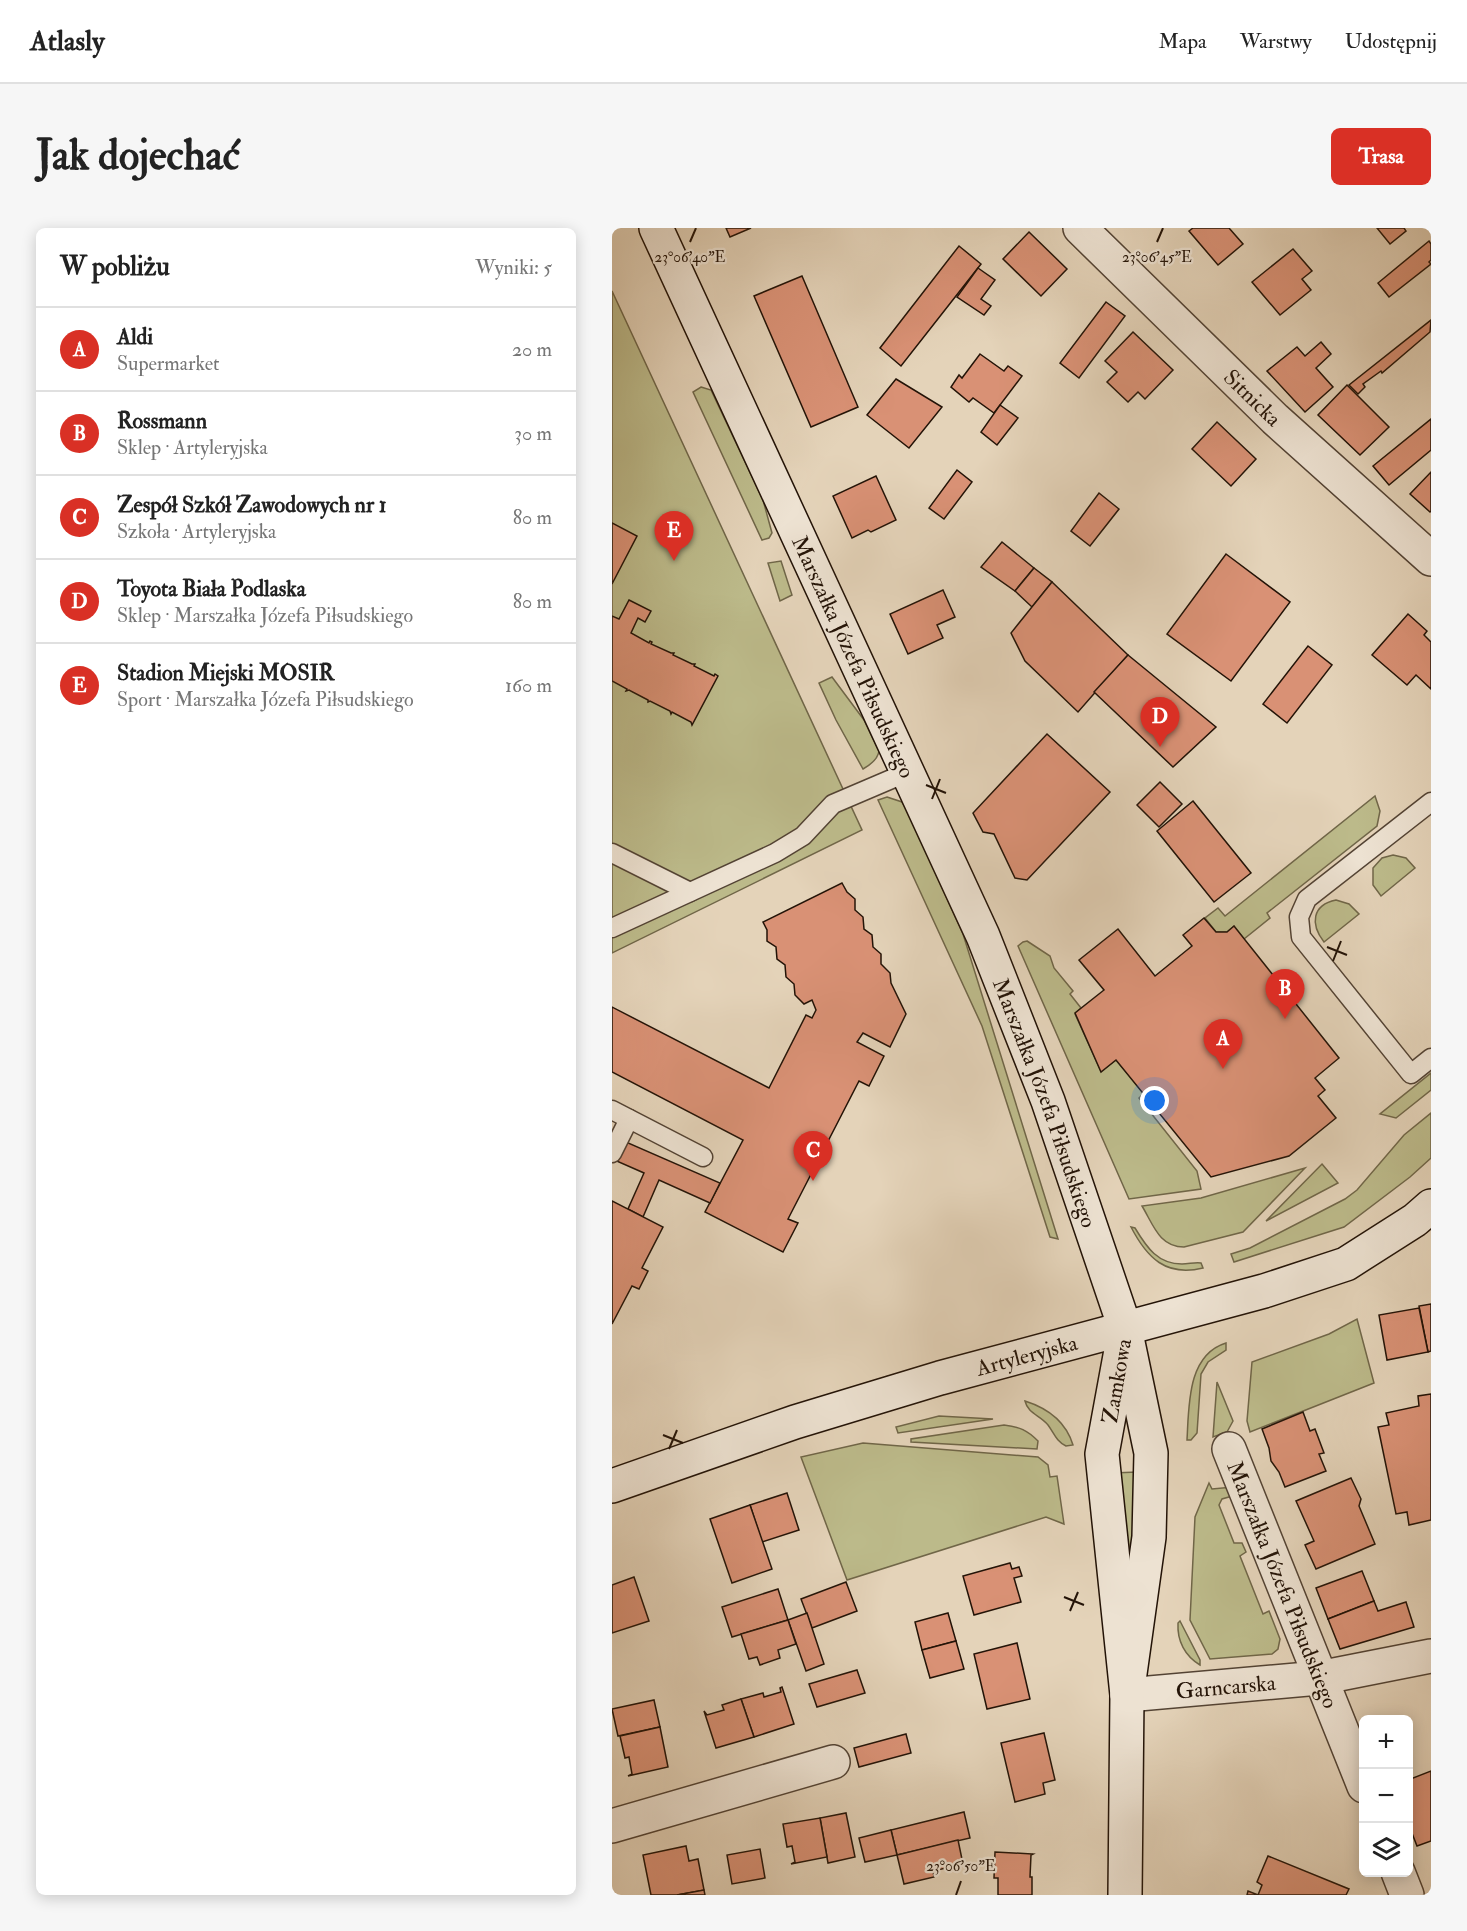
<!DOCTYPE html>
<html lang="pl">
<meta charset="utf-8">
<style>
body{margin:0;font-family:"IM FELL Double Pica",serif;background:#f6f6f6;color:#222}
.controls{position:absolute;right:18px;bottom:18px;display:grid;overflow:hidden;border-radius:9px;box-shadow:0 3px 15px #0003}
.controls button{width:54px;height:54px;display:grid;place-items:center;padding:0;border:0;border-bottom:2px solid #e0e0e0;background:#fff;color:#222;font:30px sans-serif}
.you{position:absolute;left:543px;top:873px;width:21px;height:21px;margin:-15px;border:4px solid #fff;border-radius:50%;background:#1a73e8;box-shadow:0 0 0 9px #1a73e833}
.badge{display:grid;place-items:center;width:39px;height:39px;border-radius:50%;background:#d93025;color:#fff;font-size:20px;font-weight:700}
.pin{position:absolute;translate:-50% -50px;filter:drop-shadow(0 2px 3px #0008)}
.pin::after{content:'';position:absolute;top:32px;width:21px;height:18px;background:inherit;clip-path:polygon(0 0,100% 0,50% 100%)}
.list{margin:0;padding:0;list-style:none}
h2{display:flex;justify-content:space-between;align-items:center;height:78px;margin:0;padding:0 24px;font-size:26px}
h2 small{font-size:20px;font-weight:400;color:#767676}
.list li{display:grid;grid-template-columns:39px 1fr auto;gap:18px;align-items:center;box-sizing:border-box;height:84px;padding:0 24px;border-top:2px solid #e0e0e0}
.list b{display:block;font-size:22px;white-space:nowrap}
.list p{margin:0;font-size:20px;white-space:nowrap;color:#767676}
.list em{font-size:20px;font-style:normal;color:#767676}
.icon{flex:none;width:33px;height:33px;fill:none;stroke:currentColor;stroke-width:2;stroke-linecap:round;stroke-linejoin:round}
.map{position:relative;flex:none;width:819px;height:1667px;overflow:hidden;border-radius:9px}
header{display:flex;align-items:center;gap:36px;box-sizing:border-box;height:84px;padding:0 30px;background:#fff;border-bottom:2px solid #e0e0e0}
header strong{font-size:28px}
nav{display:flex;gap:33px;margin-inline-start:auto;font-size:21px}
.intro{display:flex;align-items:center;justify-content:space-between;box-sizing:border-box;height:144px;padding:0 36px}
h1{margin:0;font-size:42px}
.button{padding:15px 27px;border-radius:9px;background:#d93025;color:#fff;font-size:21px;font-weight:700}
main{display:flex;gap:36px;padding:0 36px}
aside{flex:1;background:#fff;border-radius:9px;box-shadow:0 3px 15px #0003}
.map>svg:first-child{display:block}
</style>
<header>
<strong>Atlasly</strong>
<nav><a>Mapa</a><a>Warstwy</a><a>Udostępnij</a></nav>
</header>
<div class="intro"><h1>Jak dojechać</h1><a class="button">Trasa</a></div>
<main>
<aside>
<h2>W pobliżu<small>Wyniki: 5</small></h2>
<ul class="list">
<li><span class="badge">A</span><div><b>Aldi</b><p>Supermarket</p></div><em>20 m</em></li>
<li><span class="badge">B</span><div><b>Rossmann</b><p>Sklep · Artyleryjska</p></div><em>30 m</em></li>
<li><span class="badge">C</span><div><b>Zespół Szkół Zawodowych nr 1</b><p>Szkoła · Artyleryjska</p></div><em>80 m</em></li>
<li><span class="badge">D</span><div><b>Toyota Biała Podlaska</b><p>Sklep · Marszałka Józefa Piłsudskiego</p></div><em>80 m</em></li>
<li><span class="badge">E</span><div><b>Stadion Miejski MOSIR</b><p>Sport · Marszałka Józefa Piłsudskiego</p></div><em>160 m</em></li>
</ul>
</aside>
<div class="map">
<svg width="819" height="1667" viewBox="0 0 819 1667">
<rect width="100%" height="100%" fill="#e4d3b9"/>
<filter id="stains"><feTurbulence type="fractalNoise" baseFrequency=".00333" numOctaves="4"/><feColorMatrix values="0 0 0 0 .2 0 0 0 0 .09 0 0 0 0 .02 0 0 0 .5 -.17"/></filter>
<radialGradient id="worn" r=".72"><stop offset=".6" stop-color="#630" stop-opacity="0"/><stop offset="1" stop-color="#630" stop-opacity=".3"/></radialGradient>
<g fill="#bcba8a" stroke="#706648" stroke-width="1.5">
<path d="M0,63L250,602L0,725Z"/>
<path d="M89,159L99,162L151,272L160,305L157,310L150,312L81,164Z"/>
<path d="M169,333L180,367L168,373L156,335Z"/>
<path d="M220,449L252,492L267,523C266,531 258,537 251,541L224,492L207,455Z"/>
<path d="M763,568L768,583L765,598L655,685L658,690L632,711L622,698L615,704H604L593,690L606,680L613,688Z"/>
<path d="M275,569L290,574L295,582L351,706L446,1011L438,1009L370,798L266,572Z"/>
<path d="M781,627L794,630L803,640L769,668L761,657V640L770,630Z"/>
<path d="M724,672L737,676L747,686L712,714C698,696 700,677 724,672Z"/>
<path d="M415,713L438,728L442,740L461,763L458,766L469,780L463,786L489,843L504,832L532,865L527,870L585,943L589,961L517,971L406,718L411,714Z"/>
<path d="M819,845V862L784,890L768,886Z"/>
<path d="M819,885V930L798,949L732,999L622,1034L619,1026L638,1020L733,971L745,962L792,907Z"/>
<path d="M710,936L726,955L654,993Z"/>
<path d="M693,940L631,1004L572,1019C547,1019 541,996 530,978L589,970Z"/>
<path d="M519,999L523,1000C535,1020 546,1036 570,1036C577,1036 583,1034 589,1035L591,1040C554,1049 535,1030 519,999Z"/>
<path d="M745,1091L762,1155L638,1204L635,1193L640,1134L717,1106Z"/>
<path d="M614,1115V1122L596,1134L589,1146L585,1205L579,1212H575C577,1178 575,1127 614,1115Z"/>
<path d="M605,1154L621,1193L615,1204L601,1209Z"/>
<path d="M413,1173C435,1180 454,1194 461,1217L454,1218C444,1213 442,1205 436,1197C428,1187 416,1186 413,1173Z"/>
<path d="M327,1188L381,1191L286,1205L284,1199Z"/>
<path d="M392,1197C408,1199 415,1202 426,1213L425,1221L299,1214V1211Z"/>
<path d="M251,1215L426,1229L436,1237L438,1249L445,1248L452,1296L434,1289L235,1352L189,1229Z"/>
<path d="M525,1244L519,1374L501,1245Z"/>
<path d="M597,1255L600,1261L621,1259L624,1267L610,1271L607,1277L622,1315H630L634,1324L628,1328L651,1386L657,1383L668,1411L666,1421L660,1426L598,1431L578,1392L583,1289Z"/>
<path d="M568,1393L588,1432V1437C573,1428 565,1413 566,1395Z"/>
</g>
<g fill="#d99175" stroke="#231307" stroke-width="1.5">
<path d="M114,0H139L118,9Z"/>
<path d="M581,0H617L631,16L606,37L577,3Z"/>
<path d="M765,0H792L794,3L778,16Z"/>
<path d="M417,4L455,41L429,68L391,31Z"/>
<path d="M817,13L819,16V32L817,34L819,36L777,69L766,55Z"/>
<path d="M347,18L369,36L289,138L268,120Z"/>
<path d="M681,21L700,43L690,51L699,62L668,87L640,54Z"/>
<path d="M366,40L383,52L369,71L379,78L372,87L345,69Z"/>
<path d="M190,48L246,179L199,199L142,68Z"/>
<path d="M494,74L513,88L467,150L448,135Z"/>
<path d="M819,92L818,104L770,145L769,143L751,156L753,159L746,166L737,157Z"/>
<path d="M521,104L561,142L533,171L526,164L516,174L495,154L505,144L493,133Z"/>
<path d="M709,114L719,126L704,140L721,159L693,184L655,143L685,119L693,128Z"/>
<path d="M368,126L392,143L396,138L410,148L382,185L361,170L357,174L339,159L347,147L350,150Z"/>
<path d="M284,151L330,179L297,220L255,187Z"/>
<path d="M735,157L777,199L748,227L706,187Z"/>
<path d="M388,177L406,190L385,217L369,204Z"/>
<path d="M819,191V222L777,257L761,238Z"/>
<path d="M605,194L644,231L619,258L580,221Z"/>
<path d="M345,242L360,254L332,291L317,280Z"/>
<path d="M819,244V283L818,284L798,266Z"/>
<path d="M264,248L284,292L259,304L256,302L240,310L221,268Z"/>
<path d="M487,265L507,281L478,318L459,303Z"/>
<path d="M0,295L25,308L0,356Z"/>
<path d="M390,314L422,340L403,363L369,339Z"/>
<path d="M614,326L678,374L619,453L555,406Z"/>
<path d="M422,340L440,354L420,379L403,363Z"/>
<path d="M440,354L516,427L466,484L413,433L399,405Z"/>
<path d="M331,362L343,389L325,397L331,410L296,426L278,386Z"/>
<path d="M17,372L39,383L33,394L26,390L19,405L37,415L38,413L40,414L39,416L59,425H62L61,427L80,436H83L82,438L102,448L103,446L106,448L80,497L79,494L60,484L59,486L58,483L38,473L36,474V472L17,462L14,463L15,461L0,453V388L7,391Z"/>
<path d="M796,386L815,403L812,407L819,414V461L804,447L795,457L760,427Z"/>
<path d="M696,418L720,437L675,495L651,476Z"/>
<path d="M516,427L604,499L561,539L482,464Z"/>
<path d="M435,506L498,564L415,652L403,650L382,606L371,604L361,585Z"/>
<path d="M548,554L570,576L547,599L525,577Z"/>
<path d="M581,573L639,645L602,674L545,603Z"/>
<path d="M230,655L235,664L243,671V682L251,689L252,701L260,707L261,719L269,726V736L278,745L279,755L294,786L278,819L251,805L245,814L272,828L257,858L247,853L176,991L186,995L171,1024L93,984L131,912L0,844V779L157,860L194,787L200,790L204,782L200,772L192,776L183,767L182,756L174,749L173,737L165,731L164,719L155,713V702L151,694Z"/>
<path d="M592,690L604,704H615L622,698L727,830L703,850L713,862L706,868L724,890L677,928L599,949L504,832L489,844L463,785L492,762L467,732L506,701L543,748L580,718L571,707Z"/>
<path d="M0,908L108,955L98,975L47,952L31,989L16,981L32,945L0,931Z"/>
<path d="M0,973L51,999L30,1040L36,1043L27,1061L20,1058L0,1096Z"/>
<path d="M819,1076V1123L816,1124L807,1078Z"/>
<path d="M807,1080L816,1124L775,1132L767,1087Z"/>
<path d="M819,1166V1292L797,1297L795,1284L784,1286L766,1199L777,1197L774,1185L807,1178L806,1168Z"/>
<path d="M691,1184L698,1203L703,1201L712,1225L707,1226L714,1243L673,1259L667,1244L659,1233L657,1220L650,1201Z"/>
<path d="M739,1250L749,1271L747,1278L763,1316L704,1341L693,1317L702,1313L684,1273Z"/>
<path d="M175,1265L187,1302L150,1314L138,1277Z"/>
<path d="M138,1277L160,1341L120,1355L98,1291Z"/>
<path d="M398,1335L400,1341L407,1339L410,1348L402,1350L409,1374L362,1387L351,1348Z"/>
<path d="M750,1343L762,1373L716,1391L704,1360Z"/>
<path d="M22,1349L37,1393L0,1405V1357Z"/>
<path d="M234,1354L245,1383L200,1400L189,1371Z"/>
<path d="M166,1361L176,1392L120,1409L110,1379Z"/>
<path d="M762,1373L766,1383L794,1374L802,1399L728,1421L716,1391Z"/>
<path d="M195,1385L212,1436L194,1443L176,1392Z"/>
<path d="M336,1385L344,1413L310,1422L303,1394Z"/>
<path d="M176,1392L184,1416L166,1422L168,1430L148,1437L145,1429L137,1431L129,1406Z"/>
<path d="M344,1413L352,1441L318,1450L310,1422Z"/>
<path d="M405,1415L418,1471L375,1481L362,1426Z"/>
<path d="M245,1442L253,1465L205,1479L197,1456Z"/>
<path d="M170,1459L182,1496L142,1509L129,1471L151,1465L152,1469L169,1464L168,1460Z"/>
<path d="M129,1471L142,1509L104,1520L92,1483L95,1487L112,1482L110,1477Z"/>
<path d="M42,1472L48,1499L6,1508L0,1481Z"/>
<path d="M48,1499L56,1539L16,1548L20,1546L17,1529L13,1530L8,1508Z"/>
<path d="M432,1505L443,1552L431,1555L433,1566L403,1574L389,1515Z"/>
<path d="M294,1506L299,1525L247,1539L242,1520Z"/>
<path d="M819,1543V1613L805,1618L796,1595V1552Z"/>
<path d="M352,1584L358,1610L285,1627L279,1602Z"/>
<path d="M234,1585L243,1629L216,1635L208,1590Z"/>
<path d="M208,1590L215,1629L179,1636L183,1634L180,1618L175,1619L171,1596Z"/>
<path d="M279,1602L285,1627L253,1634L247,1610Z"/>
<path d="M346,1612L351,1636L321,1643L322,1649L292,1656L285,1627Z"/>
<path d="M74,1618L77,1633L86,1631L92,1662L65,1667H39L31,1627Z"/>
<path d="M148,1621L153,1650L120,1656L115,1627Z"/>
<path d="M383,1624L421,1626L419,1627L418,1649H420V1667H386V1650H382Z"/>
<path d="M656,1628L737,1661L734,1667H635L636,1663L646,1667L650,1657L645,1654Z"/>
<path d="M92,1662L93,1667H65Z"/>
</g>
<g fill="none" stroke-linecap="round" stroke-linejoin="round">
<defs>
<g id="lane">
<path d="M819,574L695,671L687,689L689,709L799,846L819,830"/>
<path d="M0,625L78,664"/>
<path d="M0,700L163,625L191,608L221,576L296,544"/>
<path d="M0,882L91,929"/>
<path d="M0,925L17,891"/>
</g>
<g id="street">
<path id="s1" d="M468,0L663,191L819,331"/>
<path id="s2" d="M617,1221L752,1558"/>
<path id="s3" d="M515,1467L707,1450L819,1428"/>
<path d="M0,1598L221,1534"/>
<path d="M786,1644L795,1667"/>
</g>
<g id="secondary">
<path id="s4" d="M44,0L371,708L436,873L513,1100L539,1225L537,1309L515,1467"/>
<path d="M510,1117L490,1226L515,1467L513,1667"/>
<path id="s5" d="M0,1258L183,1194L328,1150L652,1063L734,1036L803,992L819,978"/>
</g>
</defs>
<use href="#lane" stroke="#534334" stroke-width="21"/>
<use href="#street" stroke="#534334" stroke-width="36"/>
<use href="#secondary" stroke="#231307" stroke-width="36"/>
<use href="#lane" stroke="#ede2d2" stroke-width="18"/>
<use href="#street" stroke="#ede2d2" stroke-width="33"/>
<use href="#secondary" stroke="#ede2d2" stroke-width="33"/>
</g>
<path fill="none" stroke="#231307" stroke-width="2" d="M78,14L84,0M545,14L551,0M314,557L334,565M320,571L328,551M715,719L735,727M721,733L729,713M51,1207L71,1215M57,1221L65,1202M452,1369L472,1377M458,1383L466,1364M344,1667L349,1653"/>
<g text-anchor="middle" stroke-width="4.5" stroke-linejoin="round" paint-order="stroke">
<g font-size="22" fill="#231307" stroke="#ede2d2">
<text dy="8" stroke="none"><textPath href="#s1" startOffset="242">Sitnicka</textPath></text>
<text dy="8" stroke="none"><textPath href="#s4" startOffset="472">Marszałka Józefa Piłsudskiego</textPath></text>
<text dy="8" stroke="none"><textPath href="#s4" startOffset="958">Marszałka Józefa Piłsudskiego</textPath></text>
<text dy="8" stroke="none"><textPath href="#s5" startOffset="435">Artyleryjska</textPath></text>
<text transform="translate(504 1153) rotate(-80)" y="8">Zamkowa</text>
<text dy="8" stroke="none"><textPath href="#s2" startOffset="146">Marszałka Józefa Piłsudskiego</textPath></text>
<text dy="8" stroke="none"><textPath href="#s3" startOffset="99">Garncarska</textPath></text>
</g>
</g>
<g font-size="15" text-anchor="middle" fill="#231307" stroke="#ede2d2" stroke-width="4.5" stroke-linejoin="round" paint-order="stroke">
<text x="78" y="34">23°06'40"E</text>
<text x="545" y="34">23°06'45"E</text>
<text x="349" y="1643">23°06'50"E</text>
</g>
<rect width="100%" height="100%" filter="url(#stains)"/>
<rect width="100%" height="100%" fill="url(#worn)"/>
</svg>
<div class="controls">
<button>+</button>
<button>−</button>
<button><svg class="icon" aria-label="layers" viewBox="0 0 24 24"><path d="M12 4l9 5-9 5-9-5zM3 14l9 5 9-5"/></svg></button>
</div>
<div class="you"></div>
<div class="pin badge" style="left:611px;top:841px">A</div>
<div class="pin badge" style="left:673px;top:791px">B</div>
<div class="pin badge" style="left:201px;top:953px">C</div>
<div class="pin badge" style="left:548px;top:519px">D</div>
<div class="pin badge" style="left:62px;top:333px">E</div>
</div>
</main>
